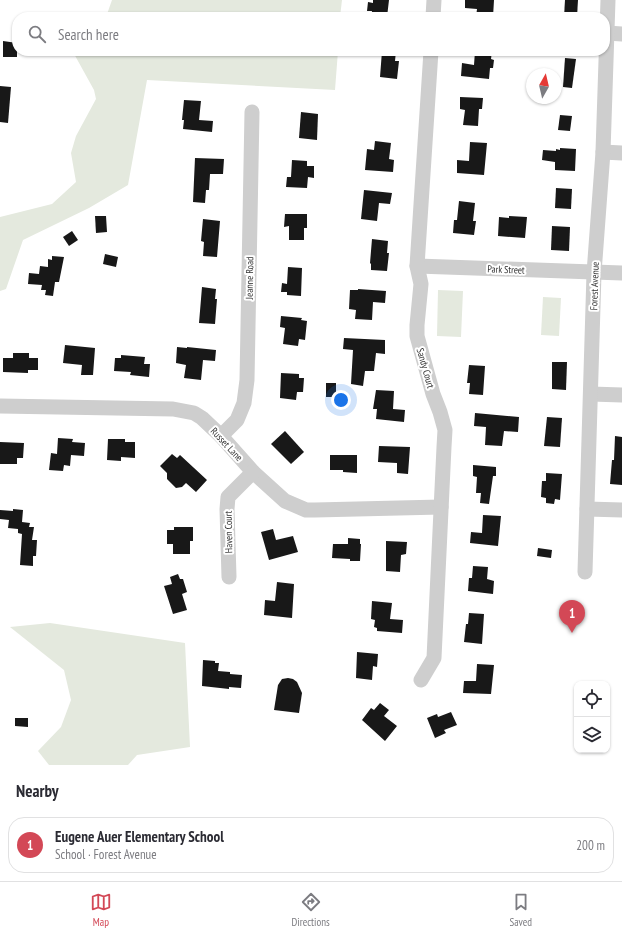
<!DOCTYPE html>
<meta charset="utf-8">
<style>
body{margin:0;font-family:"PT Sans Narrow",sans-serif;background:#f7f7f7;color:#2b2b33}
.controls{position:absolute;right:12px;bottom:12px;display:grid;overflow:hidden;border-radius:8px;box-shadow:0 1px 3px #0004}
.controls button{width:36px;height:36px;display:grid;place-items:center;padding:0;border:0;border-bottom:1px solid #e1e1e2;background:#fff;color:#2b2b33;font:20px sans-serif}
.compass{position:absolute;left:526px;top:68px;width:36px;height:36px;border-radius:50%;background:#fff;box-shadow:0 1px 3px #0004;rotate:8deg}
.you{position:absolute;left:341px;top:400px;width:14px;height:14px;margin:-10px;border:3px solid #fff;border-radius:50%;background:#1a73e8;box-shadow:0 0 0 6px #1a73e833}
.badge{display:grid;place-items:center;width:26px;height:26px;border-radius:50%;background:#d34856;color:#fff;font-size:13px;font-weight:700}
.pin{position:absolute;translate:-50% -33px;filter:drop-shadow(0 1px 2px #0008)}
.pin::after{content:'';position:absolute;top:21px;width:14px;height:12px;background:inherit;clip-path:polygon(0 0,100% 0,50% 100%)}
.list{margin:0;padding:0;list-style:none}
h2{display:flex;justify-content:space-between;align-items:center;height:52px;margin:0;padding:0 16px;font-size:17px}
h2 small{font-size:13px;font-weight:400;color:#7c7c81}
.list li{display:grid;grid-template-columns:26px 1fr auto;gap:12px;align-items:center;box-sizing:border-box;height:56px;margin:0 8px 8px;padding:0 8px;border:1px solid #e1e1e2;border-radius:16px}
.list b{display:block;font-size:15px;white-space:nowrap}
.list p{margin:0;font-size:13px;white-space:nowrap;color:#7c7c81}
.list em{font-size:13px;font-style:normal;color:#7c7c81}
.icon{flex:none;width:22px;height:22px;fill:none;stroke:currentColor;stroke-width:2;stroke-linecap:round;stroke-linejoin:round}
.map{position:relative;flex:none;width:622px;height:765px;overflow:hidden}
.search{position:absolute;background:#fff;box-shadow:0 1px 3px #0004;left:12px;right:12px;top:12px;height:44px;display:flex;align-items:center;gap:10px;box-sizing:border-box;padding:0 14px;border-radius:16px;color:#7c7c81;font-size:15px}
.sheet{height:116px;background:#fff}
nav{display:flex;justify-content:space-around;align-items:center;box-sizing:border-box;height:56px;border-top:1px solid #e1e1e2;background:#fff;font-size:11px;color:#7c7c81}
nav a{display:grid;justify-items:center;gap:2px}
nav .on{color:#d34856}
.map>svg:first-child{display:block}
</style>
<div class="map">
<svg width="622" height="765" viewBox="0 0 622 765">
<rect width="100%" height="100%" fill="#fff"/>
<g fill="#e4e9de">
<path d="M112,0H342L340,17H106Z"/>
<path d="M74,51H338L335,90L147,80L128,185L89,208L23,240L6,289L0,291V217L52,204L76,182L71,153L76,136L96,99L94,90L73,52Z"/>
<path d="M438,290L463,291L461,337L437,336Z"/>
<path d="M543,297L561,298L559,336L541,335Z"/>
<path d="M50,623L185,643L190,747L137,755L128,765H49L38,751L61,727L71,700L64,670L10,627Z"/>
</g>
<g fill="#181818">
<path d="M373,0H389L387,17H371L372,11H367L368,2L373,3Z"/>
<path d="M465,0H494L493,17H476L477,9L465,8Z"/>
<path d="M565,0H578L577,17H564Z"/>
<path d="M3,41L17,43V57H3Z"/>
<path d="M382,51H396L395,61H399L397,79L380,77Z"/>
<path d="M475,51H492L491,59L494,60L493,68H490L489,79L461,76L462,63L474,65Z"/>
<path d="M565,58L576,59L572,88L563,87Z"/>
<path d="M0,86L11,87L8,123L0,122Z"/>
<path d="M460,97L483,98L482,109H479L478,126L463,125L465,110L460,109Z"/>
<path d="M184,100L201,101L199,120L213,121L212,132L183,129L184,120H182Z"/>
<path d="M301,112L318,114L317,140L299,138Z"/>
<path d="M560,115L572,116L570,131L558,130Z"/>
<path d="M375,141L391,143L389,159L394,160L393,172L365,170L367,149L374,150Z"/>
<path d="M470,142L487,143L484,175L457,173V160L469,161Z"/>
<path d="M560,148L576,149L575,171L555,170V162L542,160L543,150L556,151V149L560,150Z"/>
<path d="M195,158L224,159L223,174H210L209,190H206L205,203L193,202Z"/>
<path d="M292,160L307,161V166H314V178L308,177L307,188L286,187L287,177H291Z"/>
<path d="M556,188L572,189L571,209L555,208Z"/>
<path d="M364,190L392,193L390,204L379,203L377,221L361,219Z"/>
<path d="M459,201L475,203L473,221H476L474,235L453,233L454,220H457Z"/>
<path d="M285,214H307V228H304V240H289V226L284,227Z"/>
<path d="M95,216H106L107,232L96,233Z"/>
<path d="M509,216L527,217L525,238L498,236L499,217L509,218Z"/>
<path d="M203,219L220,221L217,257L203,256L204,242L201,241Z"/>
<path d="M552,226L570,227L569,251L551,250Z"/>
<path d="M72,231L78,240L69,246L63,237Z"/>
<path d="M372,239L388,241L387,253H389L387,271L371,270V264L370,263Z"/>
<path d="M105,254L118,257L116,267L103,264Z"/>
<path d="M52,256L64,257L59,282H55L53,296L45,295L46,290H41L42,285L28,284L29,273L39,274L40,266L48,267V259L52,260Z"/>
<path d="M288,267L302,268L301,296L287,295V292H281L282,283L287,284Z"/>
<path d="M202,287L216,289L215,299H217L215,324L199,323Z"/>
<path d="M358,289L386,291L385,303L373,302L372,320L355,319L356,310L349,309L350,290H358Z"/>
<path d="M281,316L302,318L301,320L307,321L305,340L299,339L298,346L283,344L285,328L280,327Z"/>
<path d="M344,338L385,340V354L376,353L374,371H365L363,386L351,384L353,350L343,349Z"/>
<path d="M65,345L95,348L93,375H81L82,365L63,363Z"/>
<path d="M177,347L187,348V347L216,350L215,361L203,360L201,380L184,378L186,365L176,363Z"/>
<path d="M13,353H29V358H38V370H28V373L3,372V358H13Z"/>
<path d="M121,355L145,357L144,364H150L149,377L130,375L131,372L114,371L115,358H121Z"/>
<path d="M552,362H567L566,390L552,389Z"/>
<path d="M469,365L485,366L483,395L469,394L470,383H467Z"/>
<path d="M281,373L299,374V378H304L303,392H297L296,400L280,398Z"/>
<rect x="326" y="383" width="10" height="14"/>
<path d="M376,390L394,391L393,409L405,410L404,422L376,419L377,409H373Z"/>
<path d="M475,413L519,417L518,432L504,431L502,446L485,445L486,427L474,426Z"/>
<path d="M547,417L562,418L560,447L544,446Z"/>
<path d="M285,431L304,452L291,464L271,444Z"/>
<path d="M615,436L622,437V485L610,484L612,460H614Z"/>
<path d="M58,438L73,439L72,442L85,443L84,456L71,455L70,466L64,465L63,471L49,470L51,453L57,454Z"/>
<path d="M108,439H125V442H135V458L121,457V461L107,460Z"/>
<path d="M0,442L24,443L23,458H17V464H0Z"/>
<path d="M379,446L410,447L408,474L397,473V463L378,462Z"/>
<path d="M172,454L177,458L180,455L207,480L196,492L186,483L182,487L176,488L167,479V473L160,466Z"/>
<path d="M330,455H357V473L343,472V470H330Z"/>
<path d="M473,465L496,467V476H493L489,504L480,503L481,493H476L477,477L473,476Z"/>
<path d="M546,473L562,474L560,500L555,499L554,504L546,503V498L541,497L542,481H546Z"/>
<path d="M13,509L23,510L22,522L30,523L29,527H34L32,540H37L36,556H33V566L20,565L22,534L18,533V529L8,528L9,520L0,519V510L13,511Z"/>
<path d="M483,515L501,516L498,546L470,543L471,532L482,533Z"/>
<path d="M174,527H193V541H190V554H173V544H167V530H174Z"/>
<path d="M273,529L276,540L293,536L298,552L269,560L261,532Z"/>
<path d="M348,538L360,539V544H361L360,561H350V559L332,558L333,544H348Z"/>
<path d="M386,541L407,542L406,554L401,555L400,572L386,571Z"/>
<path d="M538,548L552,550L551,558L537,556Z"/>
<path d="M473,566L488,567L487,579L494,581L493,594L468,591L469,578H472Z"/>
<path d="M178,574L180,579H183L187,592L182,594L187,610L173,614L164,586L172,584L170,577Z"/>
<path d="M277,582L294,584L292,618L264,615L265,600L275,601Z"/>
<path d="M372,601L392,603L390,619L403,620L402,633L377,631V628L374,627L375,620L371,619Z"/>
<path d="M469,613L484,614L482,644L464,642L466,624H468Z"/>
<path d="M357,652L378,654L377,667L373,666L372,680L356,678Z"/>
<path d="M203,660L215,661V663H219L218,671L230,672V674L242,675L241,688L229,687V689L202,686Z"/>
<path d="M477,664L494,665L491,694L463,693L464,681H476Z"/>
<path d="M288,678L293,679L297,682L302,693L299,713L274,710L278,685L282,679Z"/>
<path d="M380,703L389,710L384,716L397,726L385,741L362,720L371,708L374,710Z"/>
<path d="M451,712L457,725L444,730L446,733L435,738L427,718L437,714L438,717Z"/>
<path d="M15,718H28V727L15,726Z"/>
</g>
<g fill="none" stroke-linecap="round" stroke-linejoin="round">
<g stroke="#cecece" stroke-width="15">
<path d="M433,17L434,0"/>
<path d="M607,33L622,34"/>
<path d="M603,152L622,153"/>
<path d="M417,266L622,273"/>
<path d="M591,394L622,395"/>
<path d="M0,406L173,409L194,413L202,418L221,436L253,472L285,501L306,510H315L441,507"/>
<path d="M221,436L237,420L244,403L247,380L252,112"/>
<path d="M587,509L622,510"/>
<path d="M585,572L594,273L603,152L608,0"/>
<path d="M229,577L227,509L228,497L253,472"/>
<path d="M421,680L434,658L444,447L445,430L440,412L433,394L417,336V325L421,284L417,266L431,51"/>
</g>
</g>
<g text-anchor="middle" stroke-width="4" stroke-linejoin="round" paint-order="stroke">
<g font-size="10" fill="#313131" stroke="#fff">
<text transform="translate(506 269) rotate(2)" y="4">Park Street</text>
<text transform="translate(249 278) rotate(-89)" y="4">Jeanne Road</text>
<text transform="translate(594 286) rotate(-88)" y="4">Forest Avenue</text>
<text transform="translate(426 368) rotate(74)" y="4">Sandy Court</text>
<text transform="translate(227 444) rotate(47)" y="4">Russet Lane</text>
<text transform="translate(228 532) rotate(-91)" y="4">Haven Court</text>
</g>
</g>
</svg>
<div class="controls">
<button><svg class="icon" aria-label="locate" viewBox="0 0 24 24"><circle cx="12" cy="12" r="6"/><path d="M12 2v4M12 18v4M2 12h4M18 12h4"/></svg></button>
<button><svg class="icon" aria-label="layers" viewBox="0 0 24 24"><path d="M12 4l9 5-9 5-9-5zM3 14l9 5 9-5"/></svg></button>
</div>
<svg class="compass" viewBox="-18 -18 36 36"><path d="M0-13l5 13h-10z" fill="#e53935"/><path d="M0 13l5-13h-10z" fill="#7c7c81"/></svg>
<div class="you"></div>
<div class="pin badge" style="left:572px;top:633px">1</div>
<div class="search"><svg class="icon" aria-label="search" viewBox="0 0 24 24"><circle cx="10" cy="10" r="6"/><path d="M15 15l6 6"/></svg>Search here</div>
</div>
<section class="sheet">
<h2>Nearby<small></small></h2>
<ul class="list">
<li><span class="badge">1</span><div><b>Eugene Auer Elementary School</b><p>School · Forest Avenue</p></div><em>200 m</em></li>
</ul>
</section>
<nav>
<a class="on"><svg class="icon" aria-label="map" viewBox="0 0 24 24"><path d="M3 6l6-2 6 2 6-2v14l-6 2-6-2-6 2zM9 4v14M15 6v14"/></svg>Map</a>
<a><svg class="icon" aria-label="directions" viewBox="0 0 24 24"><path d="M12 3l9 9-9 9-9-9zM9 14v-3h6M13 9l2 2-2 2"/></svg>Directions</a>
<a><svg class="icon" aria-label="saved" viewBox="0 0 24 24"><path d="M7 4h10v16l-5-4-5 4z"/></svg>Saved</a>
</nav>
